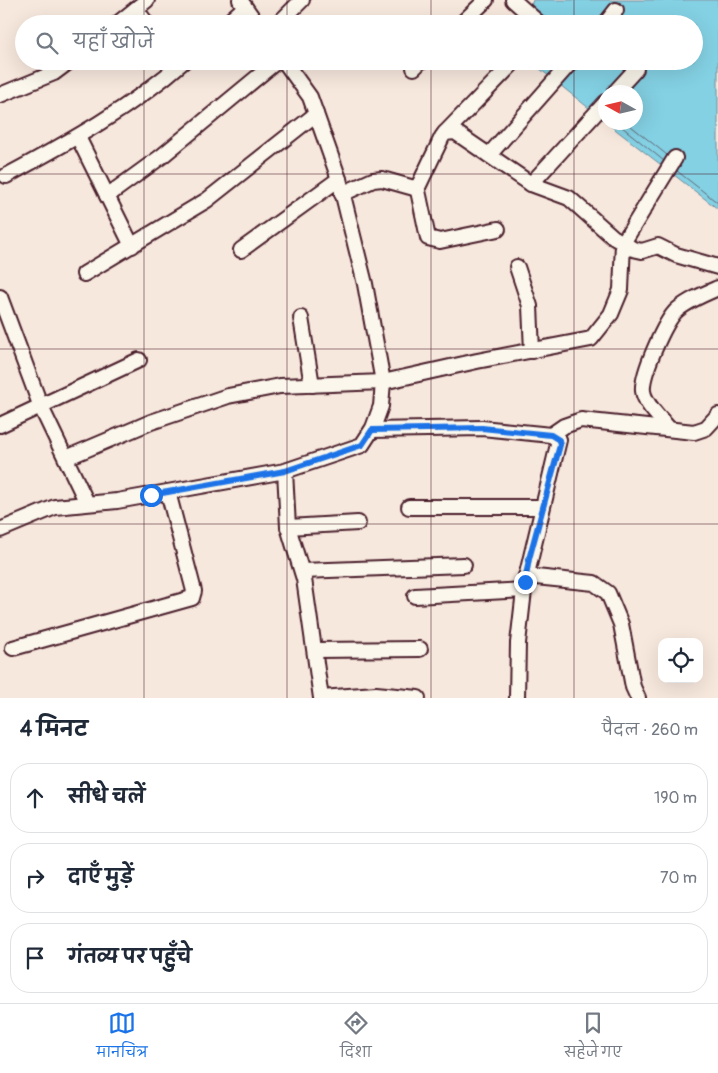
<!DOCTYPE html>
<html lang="hi">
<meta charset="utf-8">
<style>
body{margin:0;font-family:Pangolin,"Playpen Sans Deva",sans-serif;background:#f6f6f7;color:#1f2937}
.controls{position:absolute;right:15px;bottom:15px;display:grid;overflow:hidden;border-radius:10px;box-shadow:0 5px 20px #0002}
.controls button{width:45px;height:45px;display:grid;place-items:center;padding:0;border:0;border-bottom:1px solid #e0e1e3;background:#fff;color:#1f2937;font:25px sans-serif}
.compass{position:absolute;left:598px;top:85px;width:45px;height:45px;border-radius:50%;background:#fff;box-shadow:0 5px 20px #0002;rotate:278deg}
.stop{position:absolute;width:15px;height:15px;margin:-11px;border:4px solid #1a73e8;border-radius:50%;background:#fff}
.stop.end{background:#1a73e8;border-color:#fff;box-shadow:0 1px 5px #0008}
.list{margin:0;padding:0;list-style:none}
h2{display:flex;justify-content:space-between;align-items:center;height:65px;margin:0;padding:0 20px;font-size:21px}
h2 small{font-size:16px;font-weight:400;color:#747a83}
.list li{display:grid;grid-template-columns:32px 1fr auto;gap:15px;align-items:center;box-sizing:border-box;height:70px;margin:0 10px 10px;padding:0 10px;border:1px solid #e0e1e3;border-radius:20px}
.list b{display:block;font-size:19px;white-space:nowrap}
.list em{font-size:16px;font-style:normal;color:#747a83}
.icon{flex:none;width:28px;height:28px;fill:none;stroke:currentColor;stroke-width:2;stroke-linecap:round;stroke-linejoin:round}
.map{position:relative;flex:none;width:718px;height:698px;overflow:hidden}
.search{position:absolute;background:#fff;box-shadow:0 5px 20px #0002;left:15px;right:15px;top:15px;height:55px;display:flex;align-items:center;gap:12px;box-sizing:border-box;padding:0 18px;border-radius:28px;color:#747a83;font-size:19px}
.sheet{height:305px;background:#fff}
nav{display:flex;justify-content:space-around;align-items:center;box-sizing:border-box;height:70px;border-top:1px solid #e0e1e3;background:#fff;font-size:14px;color:#747a83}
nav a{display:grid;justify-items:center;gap:2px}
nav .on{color:#1a73e8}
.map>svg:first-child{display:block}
</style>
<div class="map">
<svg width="718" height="698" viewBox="0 0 718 698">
<rect width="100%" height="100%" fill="#f7e8dd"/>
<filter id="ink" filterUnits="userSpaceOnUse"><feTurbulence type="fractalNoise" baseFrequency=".02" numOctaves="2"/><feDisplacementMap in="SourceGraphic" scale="10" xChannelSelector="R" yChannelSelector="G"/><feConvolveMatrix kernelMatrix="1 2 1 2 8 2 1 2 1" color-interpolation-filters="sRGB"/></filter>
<g filter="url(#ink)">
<path fill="#84d1e4" stroke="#6d8a9a" d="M533,0H718V209L607,123L636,122V92H606L605,121L530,61H694V24H524Z"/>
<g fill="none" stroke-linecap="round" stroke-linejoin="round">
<g stroke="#616675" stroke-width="1">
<path d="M616,122L664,161"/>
<path d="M626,122L667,155"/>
<path d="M677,171L718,203"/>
</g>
<defs>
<g id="minor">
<path d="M240,0L257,24"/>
<path d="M513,0L540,24"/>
<path d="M136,9L147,24"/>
<path d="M117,24L147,0"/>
<path d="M226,24L245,7"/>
<path d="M278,24L302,0"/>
<path d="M461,24L486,0"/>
<path d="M605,24L616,10"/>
<path d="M414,68L421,61"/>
<path d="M615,92L636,69"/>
<path d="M0,95L54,73L70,61"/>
<path d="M445,133L515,61"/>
<path d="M78,137L132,246"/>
<path d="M489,155L572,61"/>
<path d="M6,176C69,142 131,108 184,61"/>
<path d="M531,184L606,102"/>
<path d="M417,186L428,238L440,241L498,229"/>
<path d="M342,194L373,180L382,179L414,188L419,185L442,137L445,133L455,132L531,184L569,198L613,237L633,249L642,251L658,246L676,255L718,267"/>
<path d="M107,196L162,156L277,61"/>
<path d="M241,250L339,179"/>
<path d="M517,267L530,306L532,351"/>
<path d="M84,274L207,200L316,114"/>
<path d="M0,297L41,407L87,503"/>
<path d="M301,318L312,385"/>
<path d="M0,425L139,360"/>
<path d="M669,429C661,418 645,405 643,391C641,375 665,321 677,310C689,300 704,294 718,288"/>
<path d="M372,430L482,428L551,435L559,440L525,582L518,643L517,698"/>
<path d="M551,435L564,426L581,420L694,432L706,428L718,415"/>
<path d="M66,458L151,422L228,396L280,386L383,382L477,361L591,339L611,314L621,290L623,243L675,158"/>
<path d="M285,471L288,527L304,579L321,698L376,694L418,698"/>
<path d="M409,507H542"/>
<path d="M288,527L358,523"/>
<path d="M0,530L55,507L117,501L285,471L362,445L373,428L381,406L383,382L365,284L339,179L310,97L284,61"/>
<path d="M302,571L464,565"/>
<path d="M526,576L594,583L608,593L621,624L633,687L638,698"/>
<path d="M415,596L524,590"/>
<path d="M13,648L192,598L194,591L168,492"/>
<path d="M315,650L420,649"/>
</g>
</defs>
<use href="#minor" stroke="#4a1f2b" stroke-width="18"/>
<use href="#minor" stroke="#fbf7ec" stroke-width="14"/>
</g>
</g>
<g fill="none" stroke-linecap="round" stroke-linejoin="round" filter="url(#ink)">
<path stroke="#1a73e8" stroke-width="6" d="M151,495L285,471L362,445L372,430L482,428L551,435L559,440L560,445L529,559L525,582"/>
</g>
<path fill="none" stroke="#4a1f2b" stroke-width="1" stroke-opacity="0.55" d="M144,0V24M287,0V24M431,0V24M574,0V24M144,61V698M287,61V698M431,61V698M574,61V698M0,174H718M0,349H718M0,524H718"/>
</svg>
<div class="controls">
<button><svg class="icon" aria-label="locate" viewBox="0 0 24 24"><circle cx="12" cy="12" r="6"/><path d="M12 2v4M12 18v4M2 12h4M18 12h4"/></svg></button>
</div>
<svg class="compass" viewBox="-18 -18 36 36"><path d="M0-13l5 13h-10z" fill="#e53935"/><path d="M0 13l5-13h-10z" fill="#747a83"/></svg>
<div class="stop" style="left:151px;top:495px"></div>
<div class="stop end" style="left:525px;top:582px"></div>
<div class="search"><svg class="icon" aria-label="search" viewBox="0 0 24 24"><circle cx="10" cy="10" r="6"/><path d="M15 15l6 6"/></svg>यहाँ खोजें</div>
</div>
<section class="sheet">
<h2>4 मिनट<small>पैदल · 260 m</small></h2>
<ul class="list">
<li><svg class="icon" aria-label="ahead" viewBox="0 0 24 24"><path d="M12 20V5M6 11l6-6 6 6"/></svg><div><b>सीधे चलें</b></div><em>190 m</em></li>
<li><svg class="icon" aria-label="right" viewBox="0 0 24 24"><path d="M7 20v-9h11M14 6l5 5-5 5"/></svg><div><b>दाएँ मुड़ें</b></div><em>70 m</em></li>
<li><svg class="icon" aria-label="arrive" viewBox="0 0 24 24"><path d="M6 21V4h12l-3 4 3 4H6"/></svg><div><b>गंतव्य पर पहुँचे</b></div></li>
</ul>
</section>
<nav>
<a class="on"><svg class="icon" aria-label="map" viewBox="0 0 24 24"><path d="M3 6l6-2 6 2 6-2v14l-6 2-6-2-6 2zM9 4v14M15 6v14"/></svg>मानचित्र</a>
<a><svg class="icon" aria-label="directions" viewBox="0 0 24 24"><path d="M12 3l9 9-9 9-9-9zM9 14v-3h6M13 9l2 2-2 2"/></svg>दिशा</a>
<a><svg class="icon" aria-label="saved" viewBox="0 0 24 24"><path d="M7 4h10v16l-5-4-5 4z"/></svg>सहेजे गए</a>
</nav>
